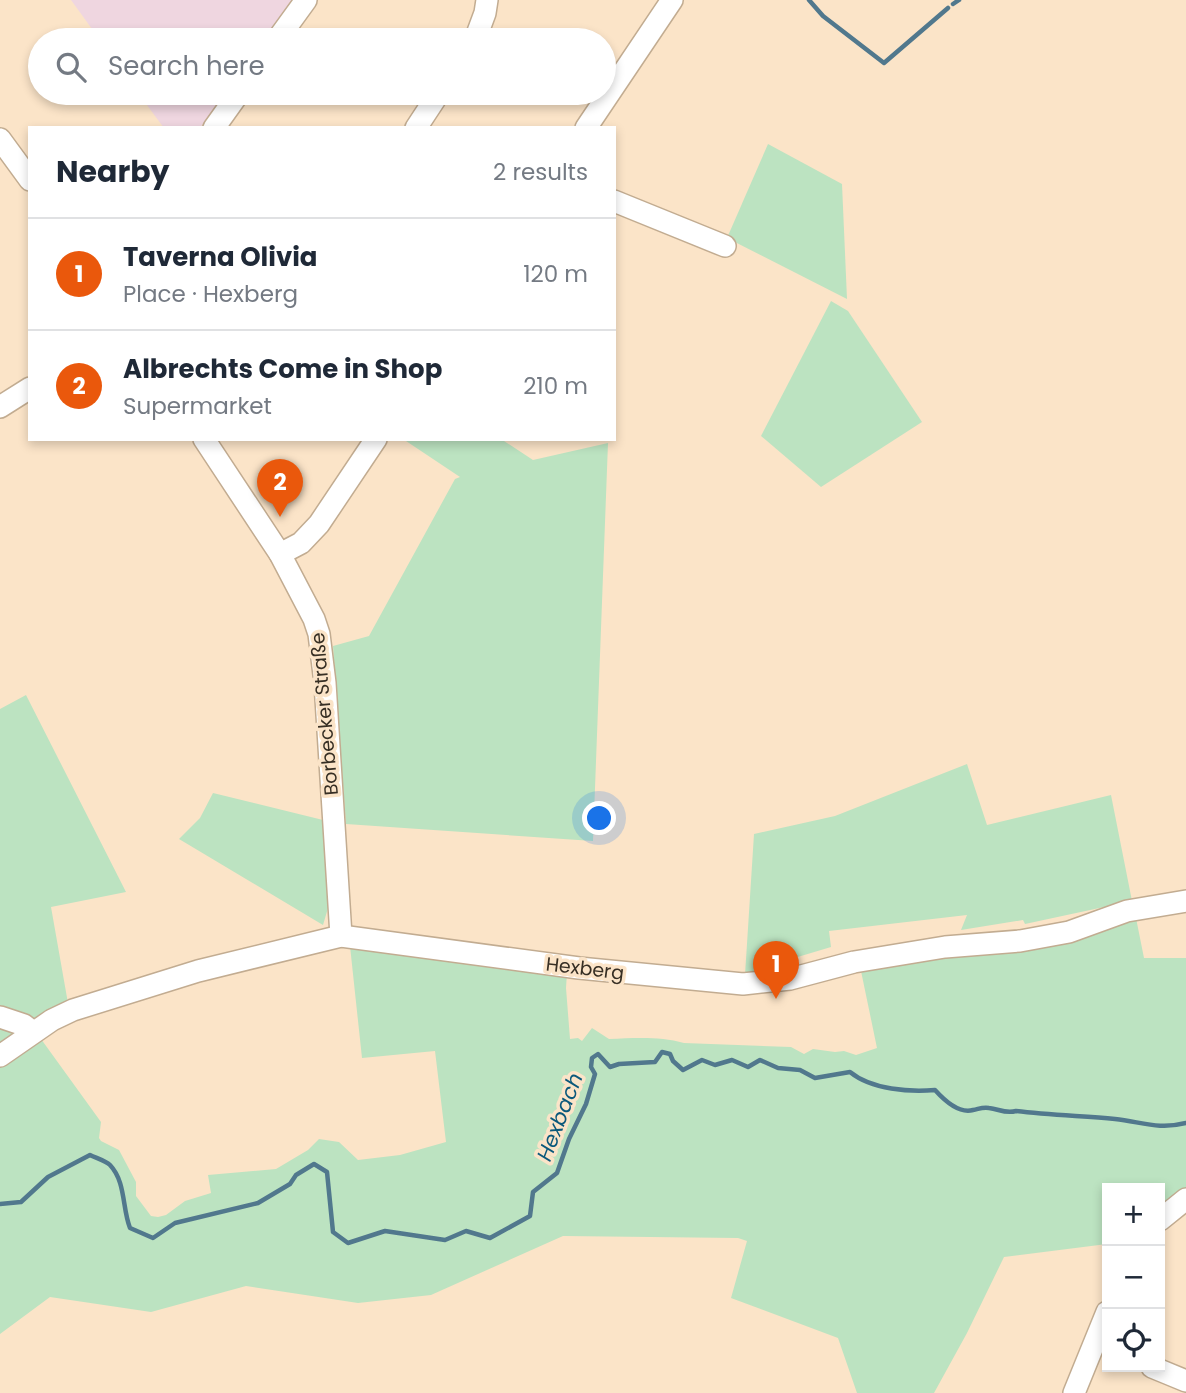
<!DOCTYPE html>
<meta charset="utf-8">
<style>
body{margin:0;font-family:Poppins,sans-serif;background:#f2f2f3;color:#1f2937}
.controls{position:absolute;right:21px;bottom:21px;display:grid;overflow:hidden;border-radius:0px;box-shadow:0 4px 10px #0003}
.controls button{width:63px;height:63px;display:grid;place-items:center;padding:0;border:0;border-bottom:2px solid #e0e1e3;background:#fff;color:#1f2937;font:35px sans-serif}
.you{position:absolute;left:600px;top:819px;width:24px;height:24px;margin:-18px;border:5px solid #fff;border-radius:50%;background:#1a73e8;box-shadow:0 0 0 10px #1a73e833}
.badge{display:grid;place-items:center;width:46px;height:46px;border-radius:50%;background:#ea580c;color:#fff;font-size:23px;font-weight:700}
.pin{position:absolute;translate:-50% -58px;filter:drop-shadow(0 2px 4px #0008)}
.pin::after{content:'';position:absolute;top:37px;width:24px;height:21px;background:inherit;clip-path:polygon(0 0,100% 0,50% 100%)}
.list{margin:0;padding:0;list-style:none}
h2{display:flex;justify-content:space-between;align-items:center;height:91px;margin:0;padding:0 28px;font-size:30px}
h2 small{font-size:23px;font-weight:400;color:#747a83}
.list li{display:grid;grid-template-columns:46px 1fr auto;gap:21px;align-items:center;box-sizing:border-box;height:112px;padding:0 28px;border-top:2px solid #e0e1e3}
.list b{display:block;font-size:26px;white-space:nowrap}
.list p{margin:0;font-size:23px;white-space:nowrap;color:#747a83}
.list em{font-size:23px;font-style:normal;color:#747a83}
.icon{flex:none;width:38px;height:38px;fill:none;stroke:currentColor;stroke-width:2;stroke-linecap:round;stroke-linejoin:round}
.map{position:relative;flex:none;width:1186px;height:1393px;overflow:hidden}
.search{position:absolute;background:#fff;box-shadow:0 4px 10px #0003;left:28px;top:28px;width:588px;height:77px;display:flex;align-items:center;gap:18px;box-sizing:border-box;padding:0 24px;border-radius:38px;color:#747a83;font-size:26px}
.panel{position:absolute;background:#fff;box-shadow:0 4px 10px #0003;left:28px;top:126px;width:588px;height:315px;border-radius:0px}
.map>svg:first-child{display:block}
</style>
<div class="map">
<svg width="1186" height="1393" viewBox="0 0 1186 1393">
<rect width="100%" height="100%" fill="#fbe4c8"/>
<g fill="#efd6e0">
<path d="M71,0H292L263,40H100Z"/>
<path d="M138,93H225L200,128H164Z"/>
</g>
<g fill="#bce3c1">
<path d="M768,144L842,184L847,299L727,238Z"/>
<path d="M831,301L848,311L922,422L821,487L761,436Z"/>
<path d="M403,439H501L533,460L608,443L593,841L346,824L333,646L369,636L455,479L460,477Z"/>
<path d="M26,695L126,892L51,907L69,1009L41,1039L101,1122L99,1138L101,1141L119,1150L136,1182V1196L151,1216L158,1217L166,1215L185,1201L211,1193L208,1175L276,1169L308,1150L319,1139L339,1142L358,1160L400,1155L446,1142L435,1051L362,1058L350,946L567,973L566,988L570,1039L578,1038L582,1041L592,1028L609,1039C634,1038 660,1036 684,1043L791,1047L804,1054L813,1049L835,1052L844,1051L856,1055L877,1048L861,971L1135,913L1144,958H1186V1191L1160,1210V1188H1107V1244L1004,1257L967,1333L934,1393H857L838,1338L731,1298L747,1241L738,1238L563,1236L431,1295L358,1303L246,1286L151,1312L50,1297L0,1334V709Z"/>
<path d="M967,764L987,825L1111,795L1132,901L1025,924L1023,920L961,930L967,915L829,931L831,947L791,959L792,973L745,975L754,834L835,816Z"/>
<path d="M213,793L323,820L328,908L323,925L179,839L200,818Z"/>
</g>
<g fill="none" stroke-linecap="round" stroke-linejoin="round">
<g stroke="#51788d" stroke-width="4.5">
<path d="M809,0L823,16L884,63L948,8"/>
<path d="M953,4L959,0"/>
<path d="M0,1204L21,1202L48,1177L90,1155C96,1158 106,1161 110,1165C126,1182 122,1208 130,1228L153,1238L175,1223L258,1203L290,1184L296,1175L314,1164L327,1172L333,1232L348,1243L385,1231L445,1240L466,1231L490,1238L530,1216L533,1192L557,1173L569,1139L586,1104L595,1074L591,1067L592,1058L598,1054L610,1067L619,1064L655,1062L662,1052L670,1054L673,1061L683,1070L702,1060L715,1065L732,1060L748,1067L760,1060L778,1068L800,1070L815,1078L850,1072C872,1090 910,1092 935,1090C944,1100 959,1114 973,1110C979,1109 982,1107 989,1108C999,1109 1005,1114 1016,1111C1049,1115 1082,1116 1115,1119C1142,1122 1159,1130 1186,1123"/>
</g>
<defs>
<g id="minor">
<path d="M277,40L306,0"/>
<path d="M475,40L485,13L487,0"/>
<path d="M214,128L239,93"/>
<path d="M416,128L439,93"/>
<path d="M586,128L672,0"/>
<path d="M0,139L30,180"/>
<path d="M614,201L725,246"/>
<path d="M0,407L30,388"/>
<path d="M204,439L280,554L314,619L319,634L325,683L341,936"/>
<path d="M280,554L301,543L319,524L376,439"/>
<path d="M0,1017L24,1025L33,1032"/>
<path d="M0,1056L52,1020L73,1010L198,971L341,936L579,968L743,984L790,979L854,962L945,947L1020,941L1069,932L1127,911L1186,901"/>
<path d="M1160,1220L1186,1199"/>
<path d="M1152,1367L1186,1381"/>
<path d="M1074,1393L1107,1312"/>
</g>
</defs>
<use href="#minor" stroke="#c2ac91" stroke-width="24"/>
<use href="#minor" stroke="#fff" stroke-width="21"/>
</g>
<g text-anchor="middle" stroke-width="7" stroke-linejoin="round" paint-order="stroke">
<g font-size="19" fill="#372f24" stroke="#fbe4c8">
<text transform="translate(324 714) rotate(-95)" y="7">Borbecker Straße</text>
<text transform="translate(585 968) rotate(7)" y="7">Hexberg</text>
</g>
<g font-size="21" font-style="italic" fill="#0b587b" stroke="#fbe4c8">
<text transform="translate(560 1117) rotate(-69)" y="7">Hexbach</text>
</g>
</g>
</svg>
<div class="controls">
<button>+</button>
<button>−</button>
<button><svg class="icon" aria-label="locate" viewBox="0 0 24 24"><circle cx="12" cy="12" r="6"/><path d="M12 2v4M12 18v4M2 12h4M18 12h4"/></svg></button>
</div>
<div class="you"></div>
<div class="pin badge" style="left:776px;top:999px">1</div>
<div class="pin badge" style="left:280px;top:517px">2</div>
<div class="search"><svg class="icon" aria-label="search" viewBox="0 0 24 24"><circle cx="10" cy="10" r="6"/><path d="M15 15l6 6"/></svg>Search here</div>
<section class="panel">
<h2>Nearby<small>2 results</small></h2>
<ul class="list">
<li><span class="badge">1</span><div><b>Taverna Olivia</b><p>Place · Hexberg</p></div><em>120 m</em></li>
<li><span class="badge">2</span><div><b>Albrechts Come in Shop</b><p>Supermarket</p></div><em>210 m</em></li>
</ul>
</section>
</div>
